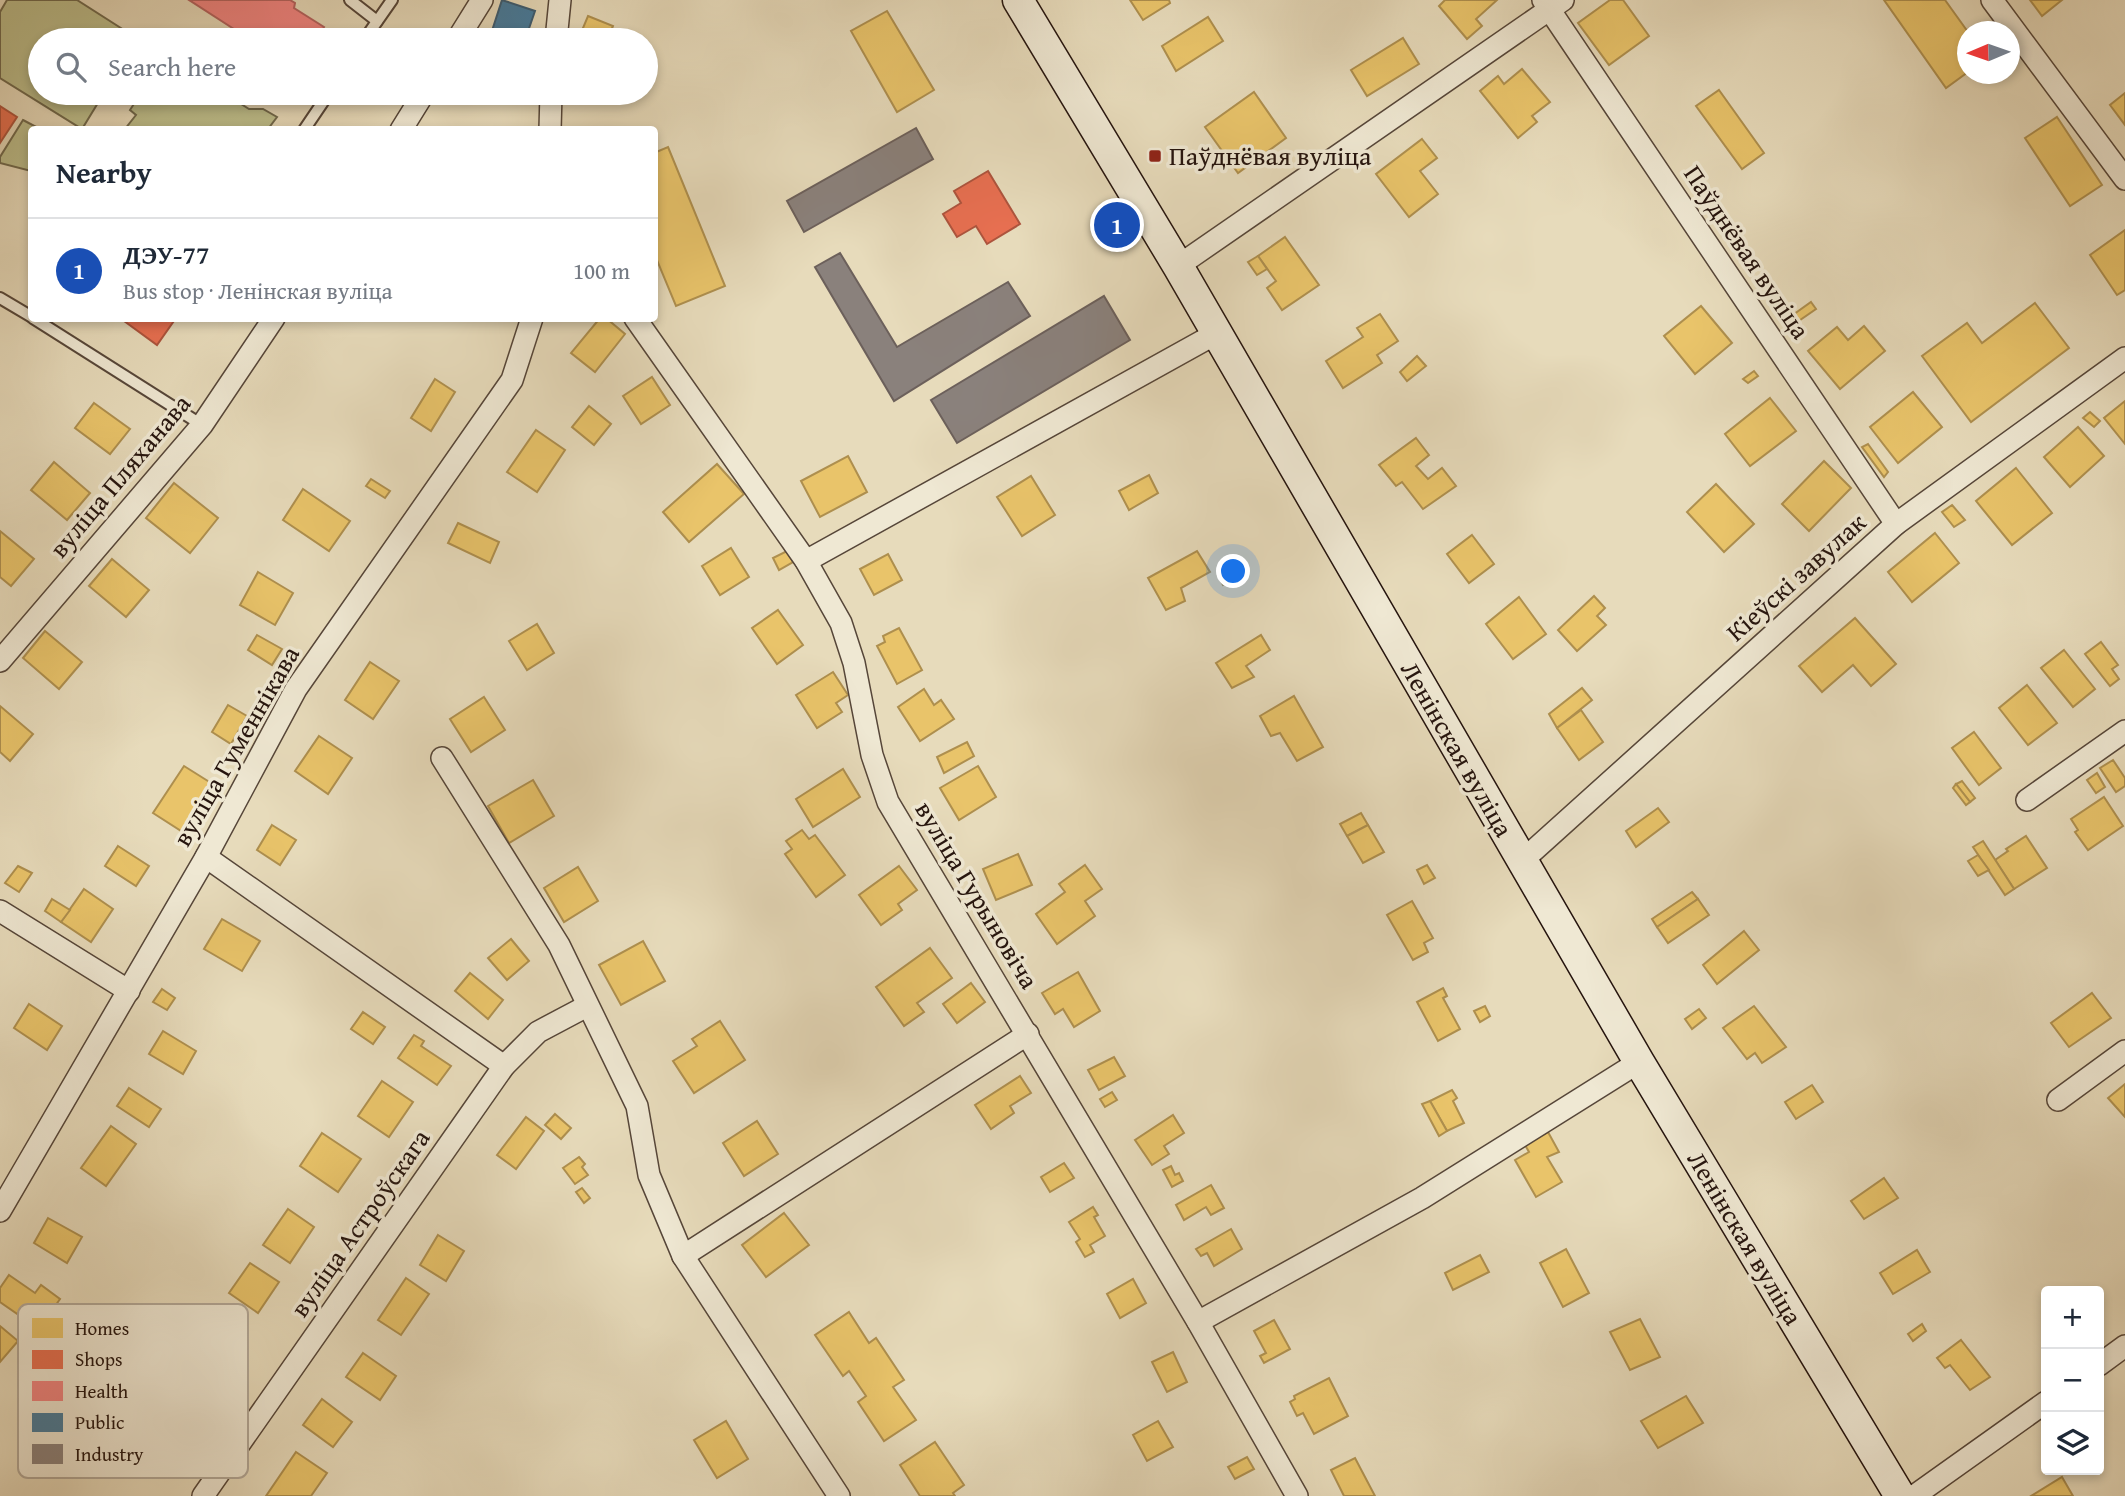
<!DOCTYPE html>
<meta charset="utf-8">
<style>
body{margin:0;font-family:"Gentium Book Plus",serif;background:#f6f6f7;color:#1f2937}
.controls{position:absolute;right:21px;bottom:21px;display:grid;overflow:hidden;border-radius:7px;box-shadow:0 4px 10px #0003}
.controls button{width:63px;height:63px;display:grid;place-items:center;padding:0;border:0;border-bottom:2px solid #e0e1e3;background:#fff;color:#1f2937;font:35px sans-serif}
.compass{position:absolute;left:1957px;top:21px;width:63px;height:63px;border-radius:50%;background:#fff;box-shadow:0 4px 10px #0003;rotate:268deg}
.you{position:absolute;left:1234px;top:572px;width:24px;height:24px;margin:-18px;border:5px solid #fff;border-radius:50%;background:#1a73e8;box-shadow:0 0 0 10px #1a73e833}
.badge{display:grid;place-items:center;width:46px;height:46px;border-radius:50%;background:#8f2418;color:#fff;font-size:23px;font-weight:700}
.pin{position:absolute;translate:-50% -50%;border:4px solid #fff;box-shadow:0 2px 7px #0006}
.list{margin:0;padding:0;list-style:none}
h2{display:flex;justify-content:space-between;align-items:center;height:91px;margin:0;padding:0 28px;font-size:30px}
h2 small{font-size:23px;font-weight:400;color:#747a83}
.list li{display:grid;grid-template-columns:46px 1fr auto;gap:21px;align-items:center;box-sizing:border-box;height:105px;padding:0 28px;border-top:2px solid #e0e1e3}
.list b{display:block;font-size:26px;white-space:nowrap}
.list p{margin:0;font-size:23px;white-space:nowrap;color:#747a83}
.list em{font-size:23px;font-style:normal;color:#747a83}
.icon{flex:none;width:38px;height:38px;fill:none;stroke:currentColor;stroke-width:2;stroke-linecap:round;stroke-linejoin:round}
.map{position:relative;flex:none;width:2125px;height:1496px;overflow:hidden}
.search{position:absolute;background:#fff;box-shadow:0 4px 10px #0003;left:28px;top:28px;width:630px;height:77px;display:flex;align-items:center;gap:18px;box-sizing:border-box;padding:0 24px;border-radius:38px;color:#747a83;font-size:26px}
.panel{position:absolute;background:#fff;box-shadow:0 4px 10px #0003;left:28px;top:126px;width:630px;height:196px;border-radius:7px}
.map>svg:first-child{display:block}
</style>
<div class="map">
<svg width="2125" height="1496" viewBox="0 0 2125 1496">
<rect width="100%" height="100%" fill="#e7dbbb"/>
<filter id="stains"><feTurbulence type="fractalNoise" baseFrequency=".00286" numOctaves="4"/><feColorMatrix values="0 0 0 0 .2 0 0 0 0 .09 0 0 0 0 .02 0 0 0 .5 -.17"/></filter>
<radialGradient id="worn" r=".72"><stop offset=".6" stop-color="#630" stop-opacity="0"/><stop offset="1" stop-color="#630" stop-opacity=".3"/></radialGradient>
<g fill="#bcbe8c" stroke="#70694d" stroke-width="2">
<path d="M7,0H77L138,39L40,40V93H104L82,129L0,78V12Z"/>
<path d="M141,93H224L249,109H263L277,117L268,129H125L136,115L130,110Z"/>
<path d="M23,120L40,129L32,130L31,171L0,163V157Z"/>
</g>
<g fill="#e9c46a" stroke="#ae8f4e" stroke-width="2">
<path d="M1130,0H1169L1170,3L1143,20Z"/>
<path d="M1445,0H1497L1476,19L1482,26L1467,39L1439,6Z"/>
<path d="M1610,0H1623L1649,36L1609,65L1578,23Z"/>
<path d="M1884,0H1945L1968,32V72L1946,88Z"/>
<path d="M2030,0H2062L2042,16Z"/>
<path d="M887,11L934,90L897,112L851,31Z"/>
<path d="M588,16L613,26L607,40H578Z"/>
<path d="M1208,17L1223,41L1176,71L1162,46Z"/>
<path d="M1403,38L1419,64L1367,96L1351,70Z"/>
<path d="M1522,69L1550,102L1532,116L1537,122L1518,138L1480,91L1498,76L1504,84Z"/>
<path d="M1719,90L1764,153L1742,169L1696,106Z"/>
<path d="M1254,92L1286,138L1238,173L1205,127Z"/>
<path d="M2125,93V125L2110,105Z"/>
<path d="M2057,117L2102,185L2070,206L2025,138Z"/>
<path d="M1422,139L1437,158L1420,171L1438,194L1409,217L1376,174Z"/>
<path d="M668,147L725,286L676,306L654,253V153Z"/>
<path d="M2125,230V290L2117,295L2090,255Z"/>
<path d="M1285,237L1319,285L1282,310L1267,288L1276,281L1258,256Z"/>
<path d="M1258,256L1267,269L1257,275L1248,262Z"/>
<path d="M1811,302L1816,309L1787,329L1783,322Z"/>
<path d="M2035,303L2069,348L1971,422L1922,356L1967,323L1982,343Z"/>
<path d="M1701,306L1732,343L1695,374L1664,336Z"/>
<path d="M1380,314L1398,341L1377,355L1382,363L1343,388L1326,361L1363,337L1357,328Z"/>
<path d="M600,318H606L625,334L595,372L571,353Z"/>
<path d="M1864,326L1885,351L1840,389L1808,351L1837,327L1848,340Z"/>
<path d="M1417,356L1426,366L1407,381L1400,372Z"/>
<path d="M1754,371L1758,376L1748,383L1743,379Z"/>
<path d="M652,377L670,405L641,424L623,396Z"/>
<path d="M435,379L455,392L431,431L411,418Z"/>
<path d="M1913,392L1942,427L1898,463L1870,427Z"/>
<path d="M1770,398L1796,431L1750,466L1725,434Z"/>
<path d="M2125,401V444L2104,418Z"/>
<path d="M94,403L130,429L110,454L75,428Z"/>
<path d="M589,406L611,424L594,445L572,427Z"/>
<path d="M2090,412L2100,421L2094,427L2083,418Z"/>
<path d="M2078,427L2104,456L2070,487L2044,457Z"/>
<path d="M536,430L565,450L537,492L507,472Z"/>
<path d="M1416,438L1429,455L1416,466L1428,479L1442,468L1456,486L1423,509L1402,482L1396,486L1379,465Z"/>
<path d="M1868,444L1888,472L1884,477L1862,447Z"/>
<path d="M848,456L867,492L820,517L801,481Z"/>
<path d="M1824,461L1851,488L1809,531L1782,504Z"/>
<path d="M54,462L90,493L67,520L31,490Z"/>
<path d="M717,464L744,494L689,542L663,512Z"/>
<path d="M2016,468L2052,513L2012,545L1976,501Z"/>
<path d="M1149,475L1158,493L1129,510L1119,491Z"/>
<path d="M1031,476L1055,515L1022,536L997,497Z"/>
<path d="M371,479L390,491L385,498L366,486Z"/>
<path d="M174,483L218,518L190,553L146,518Z"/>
<path d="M1716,484L1754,524L1724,552L1687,512Z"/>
<path d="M303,489L350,521L329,551L283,520Z"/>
<path d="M1952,505L1965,520L1954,527L1942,512Z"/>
<path d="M458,523L499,542L490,563L448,543Z"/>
<path d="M0,531L34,559L11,586L0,577Z"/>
<path d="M1935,533L1959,563L1912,602L1888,572Z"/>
<path d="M1472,535L1494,564L1469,583L1447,554Z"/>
<path d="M731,548L749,577L720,595L702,566Z"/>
<path d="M787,551L793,562L779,570L773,558Z"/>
<path d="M1197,551L1210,572L1181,588L1185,601L1166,610L1148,578Z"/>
<path d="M888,554L902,580L874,595L860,569Z"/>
<path d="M112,559L149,590L126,617L89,586Z"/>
<path d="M1229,570L1234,579L1223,585L1218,576Z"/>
<path d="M258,572L293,593L275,625L240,605Z"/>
<path d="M1594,596L1605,608L1597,616L1606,625L1577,651L1558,630Z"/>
<path d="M1519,597L1546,634L1513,659L1486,624Z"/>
<path d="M778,610L803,645L777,664L752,628Z"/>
<path d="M1855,618L1896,664L1871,686L1853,665L1822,692L1799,666Z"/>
<path d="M537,624L554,653L527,670L509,641Z"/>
<path d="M899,628L922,670L897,684L877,646L885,642L883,636Z"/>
<path d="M45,631L82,662L59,689L23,658Z"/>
<path d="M257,635L282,649L272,665L248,650Z"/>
<path d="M1261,635L1270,650L1246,666L1254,677L1232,688L1216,663Z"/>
<path d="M2101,642L2118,665L2112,669L2119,679L2110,686L2085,654Z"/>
<path d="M2064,650L2095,689L2073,707L2041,668Z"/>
<path d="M370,662L399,681L373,719L345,700Z"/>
<path d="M833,672L848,695L836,703L842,712L817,728L796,695Z"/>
<path d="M2027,685L2057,723L2028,745L1999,708Z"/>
<path d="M1582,688L1592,700L1557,728L1549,714Z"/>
<path d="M924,689L934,705L941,700L954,719L920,741L898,707Z"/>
<path d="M1294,696L1323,747L1297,761L1280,733L1271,736L1260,716Z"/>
<path d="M484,697L505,730L471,752L450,719Z"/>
<path d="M228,705L247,716L231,744L212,732Z"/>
<path d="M0,706L33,734L10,761L0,752Z"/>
<path d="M1581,710L1603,742L1579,760L1557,728Z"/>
<path d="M1974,732L2001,768L1979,785L1952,748Z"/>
<path d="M319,736L352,758L328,794L295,771Z"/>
<path d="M967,742L974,756L944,773L937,757Z"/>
<path d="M2113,760L2125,778V786L2116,792L2100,768Z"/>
<path d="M184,766L219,788L189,836L153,813Z"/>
<path d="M978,766L996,797L959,820L940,788Z"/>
<path d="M843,769L860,797L813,827L796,799Z"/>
<path d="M2097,773L2105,787L2096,793L2087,780Z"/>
<path d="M533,780L554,816L509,843L488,806Z"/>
<path d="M1962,781L1975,798L1970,802L1956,784Z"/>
<path d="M1956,784L1970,802L1966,805L1953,788Z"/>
<path d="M2104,797L2123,826L2088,850L2075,832L2078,830L2071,819Z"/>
<path d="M1658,808L1669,822L1636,847L1626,831Z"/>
<path d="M1361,813L1368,825L1347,836L1340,824Z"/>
<path d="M272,825L296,840L280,865L257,850Z"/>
<path d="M1368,825L1384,852L1363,863L1347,836Z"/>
<path d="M802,830L809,839L815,835L845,875L816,897L785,854L792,849L786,841Z"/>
<path d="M2026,836L2047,868L2014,889L1995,860L2008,851L2006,849Z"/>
<path d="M1983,841L2014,889L2005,895L1973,847Z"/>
<path d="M118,846L149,866L136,886L105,866Z"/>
<path d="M1018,854L1032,885L996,900L983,869Z"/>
<path d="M1978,855L1989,870L1978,876L1968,861Z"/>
<path d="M1085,865L1102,889L1085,901L1095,916L1057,944L1036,914L1065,892L1059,884Z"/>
<path d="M1427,865L1435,878L1424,884L1417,870Z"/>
<path d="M18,866L32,873L19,892L5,883Z"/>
<path d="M899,866L917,890L898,904L902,910L881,925L859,895Z"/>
<path d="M578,867L598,901L564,922L544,888Z"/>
<path d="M84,889L113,909L91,942L61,922Z"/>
<path d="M1692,892L1698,899L1657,927L1652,919Z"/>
<path d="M52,899L70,910L61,922L45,911Z"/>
<path d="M1698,899L1709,915L1668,943L1657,927Z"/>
<path d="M1412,901L1433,938L1424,943L1428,952L1413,960L1387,915Z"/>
<path d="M222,919L260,941L242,971L204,949Z"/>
<path d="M1744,931L1759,950L1717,984L1703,965Z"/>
<path d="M511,939L529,961L507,980L488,958Z"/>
<path d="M643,941L665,981L621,1005L599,965Z"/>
<path d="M930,948L952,978L917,1003L924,1012L904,1026L876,987Z"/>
<path d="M1078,972L1100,1011L1074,1027L1063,1009L1055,1014L1042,993Z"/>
<path d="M470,973L503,1000L488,1019L455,991Z"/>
<path d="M971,983L985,1002L957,1023L943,1004Z"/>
<path d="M1443,988L1447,996L1443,998L1460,1029L1438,1041L1417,1002Z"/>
<path d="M162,989L175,998L167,1010L153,1002Z"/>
<path d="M2092,993L2111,1018L2069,1047L2051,1023Z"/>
<path d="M29,1004L62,1026L47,1050L14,1028Z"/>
<path d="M1485,1006L1490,1016L1480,1022L1474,1011Z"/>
<path d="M1754,1006L1786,1047L1762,1063L1755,1053L1747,1059L1723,1028Z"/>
<path d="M1699,1009L1706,1018L1692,1029L1685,1019Z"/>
<path d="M363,1012L385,1027L373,1044L351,1029Z"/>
<path d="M720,1021L745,1060L694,1093L673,1061L697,1046L692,1039Z"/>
<path d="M163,1031L196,1051L183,1074L149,1054Z"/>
<path d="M414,1035L424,1041L421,1046L451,1066L437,1085L398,1058Z"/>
<path d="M1114,1057L1125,1076L1099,1090L1088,1070Z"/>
<path d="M1020,1076L1031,1093L1010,1106L1014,1113L991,1129L975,1105Z"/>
<path d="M382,1081L413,1102L389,1137L358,1116Z"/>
<path d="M2125,1084V1117L2108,1098Z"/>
<path d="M1812,1085L1823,1102L1796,1119L1785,1102Z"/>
<path d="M129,1088L161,1109L149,1127L117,1106Z"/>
<path d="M1452,1090L1457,1098L1453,1101L1464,1123L1447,1131L1430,1101Z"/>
<path d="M1112,1092L1117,1100L1105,1107L1100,1099Z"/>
<path d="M1430,1101L1447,1131L1439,1136L1422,1104Z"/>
<path d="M555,1114L571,1128L561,1139L545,1125Z"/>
<path d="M1173,1115L1184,1133L1164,1146L1169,1154L1152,1165L1135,1140Z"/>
<path d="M526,1117L544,1131L516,1169L497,1155Z"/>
<path d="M757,1121L778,1154L744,1176L723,1143Z"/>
<path d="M111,1126L136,1144L106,1186L81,1168Z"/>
<path d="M1548,1132L1559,1152L1547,1157L1562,1182L1536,1197L1515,1160L1529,1152L1525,1145Z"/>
<path d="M322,1133L361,1159L338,1192L300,1166Z"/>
<path d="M579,1157L585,1164L582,1167L588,1175L575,1184L563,1168Z"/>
<path d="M1064,1163L1074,1178L1050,1192L1041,1177Z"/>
<path d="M1171,1166L1175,1175L1179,1173L1183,1181L1172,1187L1163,1170Z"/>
<path d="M1884,1178L1898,1198L1864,1219L1851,1201Z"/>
<path d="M1211,1185L1224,1208L1211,1215L1206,1207L1184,1220L1176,1205Z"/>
<path d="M582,1188L590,1198L584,1203L576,1192Z"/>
<path d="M1093,1207L1098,1215L1094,1217L1105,1236L1090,1245L1094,1252L1085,1257L1076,1242L1080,1239L1069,1222Z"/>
<path d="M288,1209L314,1227L290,1263L263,1245Z"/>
<path d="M784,1213L809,1245L766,1277L742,1245Z"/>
<path d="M48,1218L82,1237L67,1263L34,1243Z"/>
<path d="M1231,1229L1242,1249L1214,1266L1207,1253L1201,1256L1196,1249Z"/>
<path d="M438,1235L464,1251L446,1281L420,1265Z"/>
<path d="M1566,1249L1589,1293L1563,1307L1540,1263Z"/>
<path d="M1917,1250L1930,1272L1893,1294L1880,1273Z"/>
<path d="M1480,1255L1489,1272L1453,1290L1445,1273Z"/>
<path d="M250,1263L279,1282L258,1313L229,1293Z"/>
<path d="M9,1275L35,1293L41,1285L60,1299L39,1329L0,1302V1288Z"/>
<path d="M406,1278L429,1294L401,1335L378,1320Z"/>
<path d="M1133,1279L1146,1303L1120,1318L1107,1294Z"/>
<path d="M849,1312L869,1343L876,1338L904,1380L893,1387L916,1420L884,1441L858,1402L866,1396L849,1371L843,1376L815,1335Z"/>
<path d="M1640,1319L1660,1357L1630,1370L1610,1332Z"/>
<path d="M1274,1320L1290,1349L1264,1363L1260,1356L1266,1353L1254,1331Z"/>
<path d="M1922,1324L1926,1331L1913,1341L1908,1334Z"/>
<path d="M0,1326L18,1341L0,1362Z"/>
<path d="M1961,1340L1990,1377L1970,1390L1950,1365L1945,1368L1937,1358Z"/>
<path d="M1173,1352L1187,1382L1167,1392L1152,1362Z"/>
<path d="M363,1353L396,1376L380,1400L346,1377Z"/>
<path d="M1329,1378L1348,1416L1314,1434L1303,1413L1297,1416L1290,1402L1295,1399L1294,1396Z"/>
<path d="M1686,1396L1703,1423L1658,1448L1641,1421Z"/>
<path d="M322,1399L352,1422L333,1447L303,1425Z"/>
<path d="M726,1421L748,1459L717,1478L694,1440Z"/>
<path d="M1158,1421L1173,1447L1147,1461L1133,1435Z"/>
<path d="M935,1442L964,1485L953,1493L955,1496H920L900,1465Z"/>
<path d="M296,1452L327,1473L311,1496H266Z"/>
<path d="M1247,1457L1254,1469L1235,1479L1228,1467Z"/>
<path d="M1355,1458L1375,1496H1344L1331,1470Z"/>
<path d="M2062,1477L2073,1496H2031Z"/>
</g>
<g fill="#e76f51" stroke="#ad543d" stroke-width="2">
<path d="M0,106L17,117L0,143Z"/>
<path d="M988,171L1020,224L987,244L976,226L957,237L943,214L961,203L954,191Z"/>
<path d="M120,318H176L157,345Z"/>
</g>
<path fill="#f28482" stroke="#b4625f" stroke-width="2" d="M189,0H290L295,3L294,8L324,27L316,40H251Z"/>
<path fill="#457b9d" stroke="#3b5c72" stroke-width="2" d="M502,0L535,11L525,40H489Z"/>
<g fill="#8a817c" stroke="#6c605b" stroke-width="2">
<path d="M916,128L933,159L804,232L787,201Z"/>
<path d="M840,253L897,347L1008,282L1030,316L894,401L815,267Z"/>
<path d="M1104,296L1130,340L957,443L931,400Z"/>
</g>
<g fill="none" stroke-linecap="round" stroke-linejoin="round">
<defs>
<g id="lane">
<path d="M350,0L377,21"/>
<path d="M364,40L392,0"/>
<path d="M304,130L329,93"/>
<path d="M0,298L32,317"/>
<path d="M33,318L202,425"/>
</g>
<g id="street">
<path d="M1543,0L1896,524"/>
<path d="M1992,0L2125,179"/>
<path d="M457,40L482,0"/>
<path d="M556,40L560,0"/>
<path d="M401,130L424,93"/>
<path d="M550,130L551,93"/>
<path d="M1178,266L1563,0"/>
<path d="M635,318L806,561L841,623L854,663L872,755L888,802L1198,1322L1297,1496"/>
<path d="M806,561L1217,333"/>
<path d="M0,661L202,425L274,318"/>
<path d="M442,758L559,945L637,1106L649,1175L683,1256L839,1496"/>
<path d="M2027,800L2125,731"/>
<path d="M206,857L504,1066"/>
<path d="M1522,861L1896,524L2125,358"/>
<path d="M0,911L129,991"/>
<path d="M2058,1100L2125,1051"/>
<path d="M0,1211L206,857L296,689L512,380L532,318"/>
<path d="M683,1256L1028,1034"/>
<path d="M1198,1322L1422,1198L1639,1062"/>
<path d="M2099,1365L2125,1346"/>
<path d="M203,1496L504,1066L538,1032L587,1006"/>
<path d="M1914,1496L2046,1402"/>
</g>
<path id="secondary" d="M1018,0L1178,266L1639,1062L1900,1496"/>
</defs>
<use href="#lane" stroke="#564639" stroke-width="14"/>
<use href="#street" stroke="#564639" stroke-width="24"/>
<use href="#secondary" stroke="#25140e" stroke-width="33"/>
<use href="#lane" stroke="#efe8d3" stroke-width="10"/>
<use href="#street" stroke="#efe8d3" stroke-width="21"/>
<use href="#secondary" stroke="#efe8d3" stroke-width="30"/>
</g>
<rect fill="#8f2418" stroke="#efe8d3" stroke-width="2.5" x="1148" y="149" width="14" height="14" rx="3.5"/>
<g text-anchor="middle" stroke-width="7" stroke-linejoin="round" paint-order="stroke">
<g font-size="26" fill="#25140e" stroke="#efe8d3" text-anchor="start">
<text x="1169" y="165">Паўднёвая вуліца</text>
</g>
<g font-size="26" fill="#25140e" stroke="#efe8d3">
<text transform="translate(1747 252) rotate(56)" y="9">Паўднёвая вуліца</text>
<text transform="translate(120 476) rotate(-50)" y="9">вуліца Пляханава</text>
<text transform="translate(1796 577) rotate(-42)" y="9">Кіеўскі завулак</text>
<text transform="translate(236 746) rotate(-60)" y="9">вуліца Гуменнікава</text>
<text transform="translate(1457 749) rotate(60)" y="9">Ленінская вуліца</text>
<text transform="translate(977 895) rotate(59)" y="9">вуліца Гурыновіча</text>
<text transform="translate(360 1223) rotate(-55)" y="9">вуліца Астроўскага</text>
<text transform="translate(1745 1238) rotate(59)" y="9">Ленінская вуліца</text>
</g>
</g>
<rect x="18" y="1304" width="230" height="174" rx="10" fill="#efe8d3" stroke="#b2a898" stroke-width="2"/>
<rect x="32" y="1318" width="31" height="20" fill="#e9c46a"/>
<rect x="32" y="1350" width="31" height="19" fill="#e76f51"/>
<rect x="32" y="1381" width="31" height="20" fill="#f28482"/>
<rect x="32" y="1413" width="31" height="19" fill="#457b9d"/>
<rect x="32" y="1444" width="31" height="20" fill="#8a817c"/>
<g font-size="19" fill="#25140e">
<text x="75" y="1335">Homes</text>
<text x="75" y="1366">Shops</text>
<text x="75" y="1398">Health</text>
<text x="75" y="1429">Public</text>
<text x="75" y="1461">Industry</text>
</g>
<rect width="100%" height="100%" filter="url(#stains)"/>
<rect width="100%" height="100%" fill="url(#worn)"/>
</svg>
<div class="controls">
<button>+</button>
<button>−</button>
<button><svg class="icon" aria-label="layers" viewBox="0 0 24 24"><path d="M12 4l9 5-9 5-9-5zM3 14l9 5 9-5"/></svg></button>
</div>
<svg class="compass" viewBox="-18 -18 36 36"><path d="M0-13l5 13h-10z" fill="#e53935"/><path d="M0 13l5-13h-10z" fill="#747a83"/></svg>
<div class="you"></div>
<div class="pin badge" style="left:1117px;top:225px;background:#1a4fb4">1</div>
<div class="search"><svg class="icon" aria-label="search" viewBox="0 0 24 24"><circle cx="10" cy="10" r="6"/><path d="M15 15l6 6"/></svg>Search here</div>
<section class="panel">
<h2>Nearby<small></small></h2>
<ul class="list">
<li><span class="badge" style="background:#1a4fb4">1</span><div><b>ДЭУ-77</b><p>Bus stop · Ленінская вуліца</p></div><em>100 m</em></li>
</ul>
</section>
</div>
